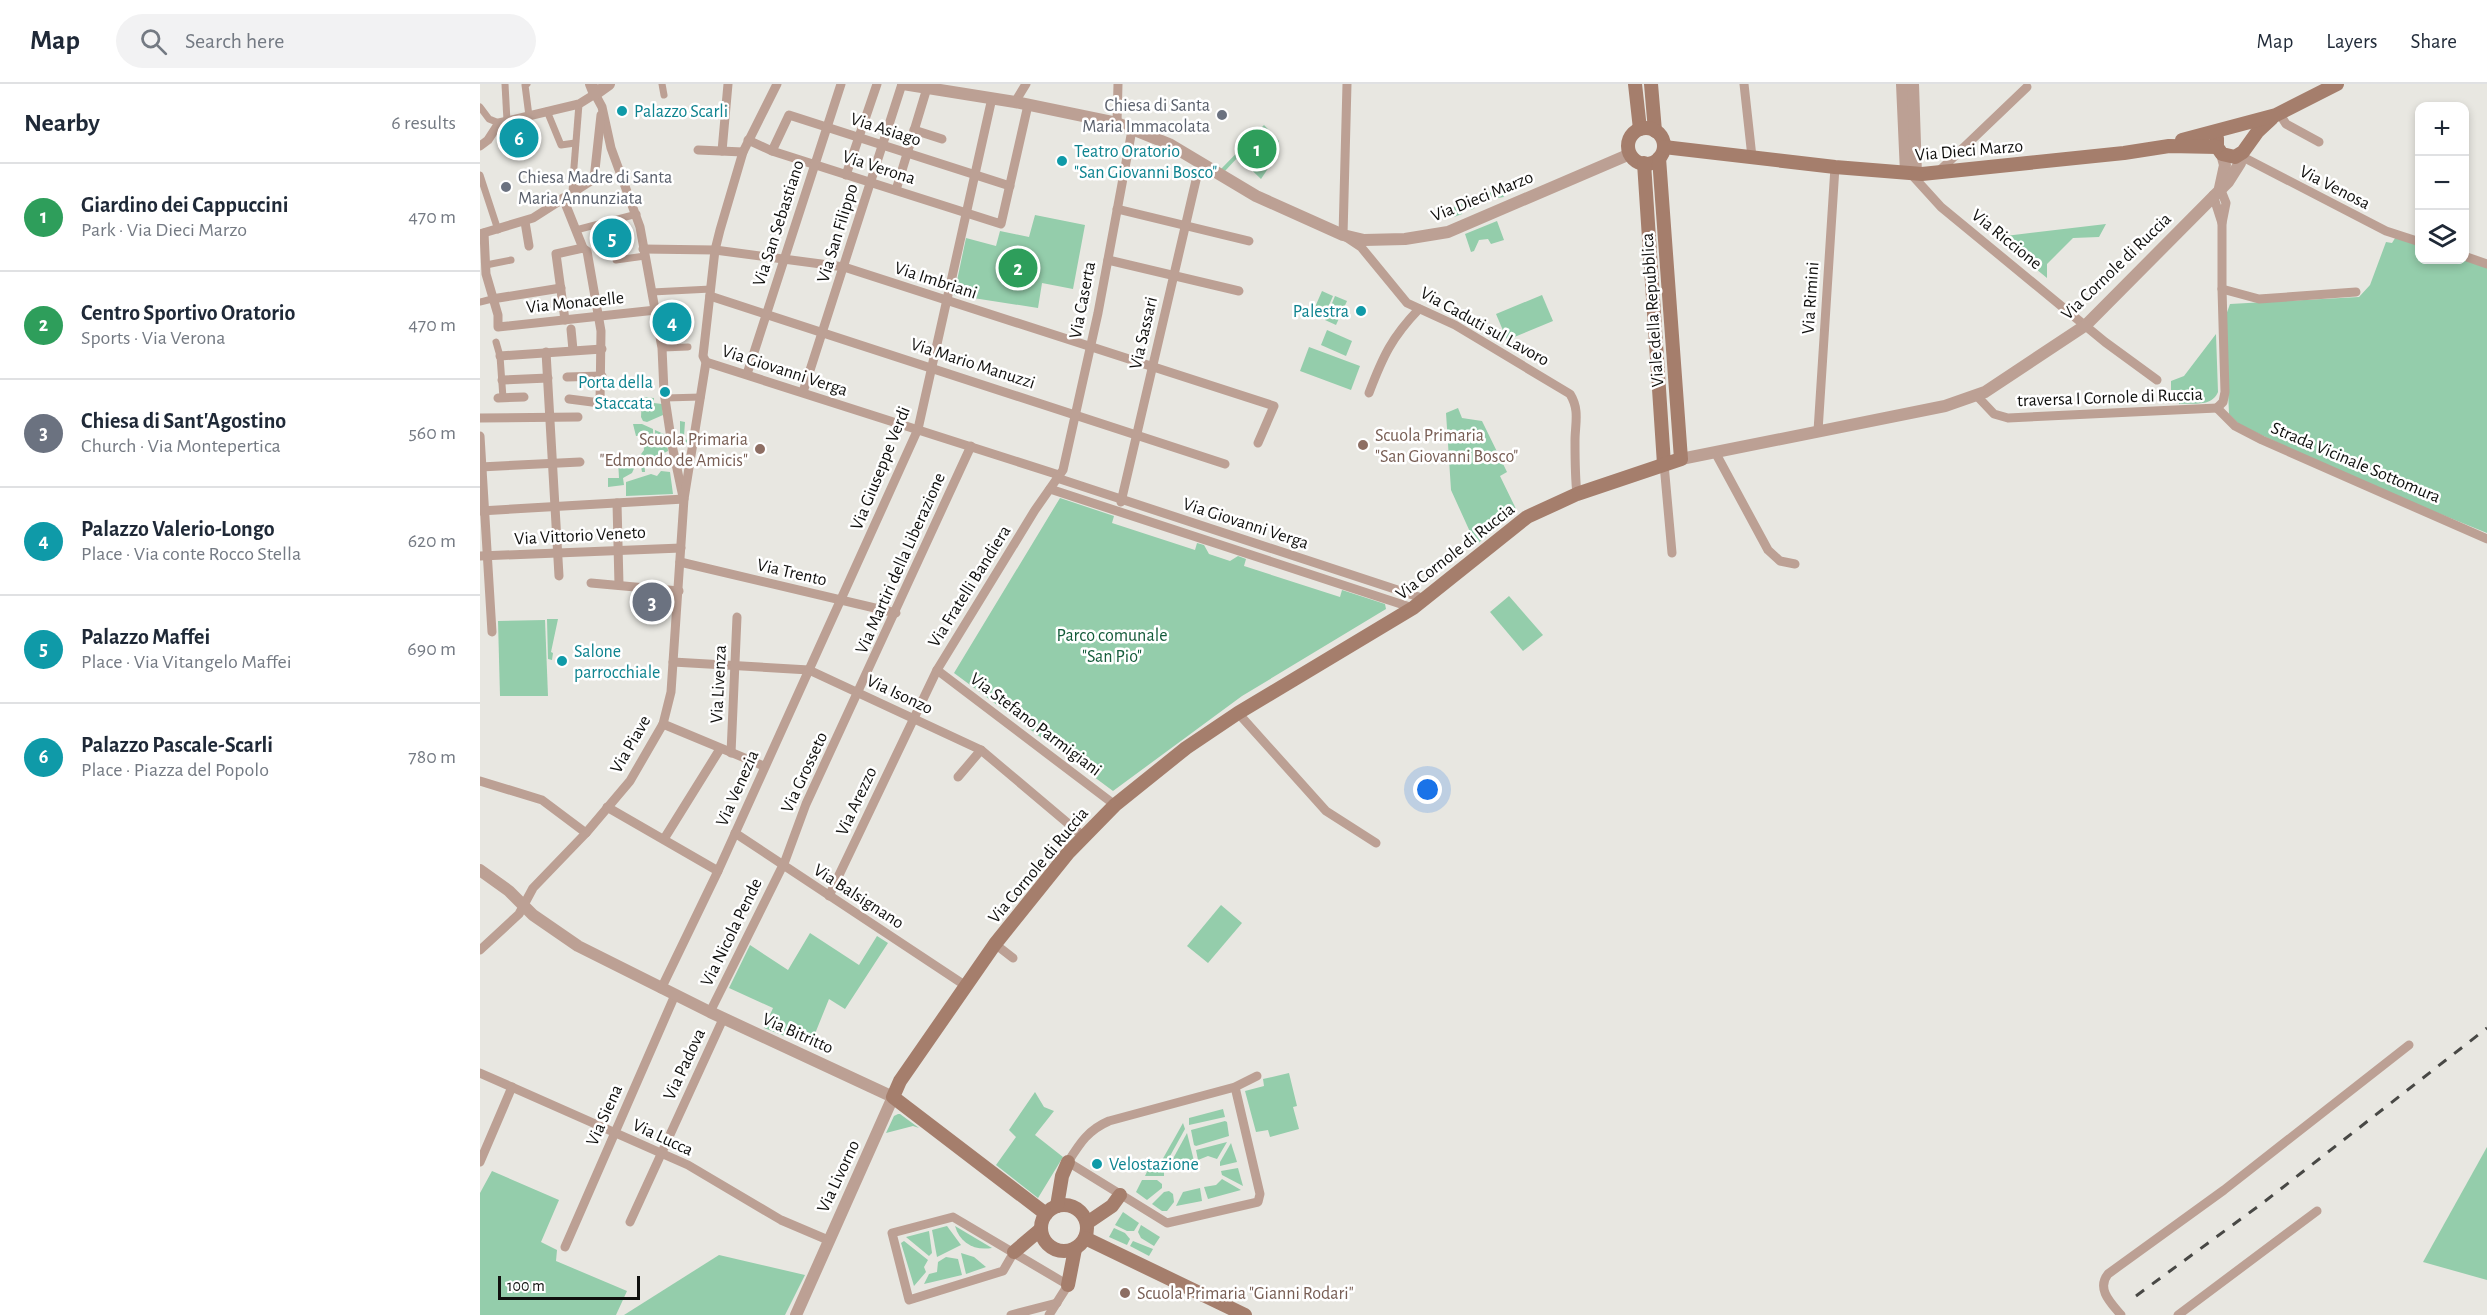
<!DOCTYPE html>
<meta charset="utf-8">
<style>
body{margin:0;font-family:"Alegreya Sans",sans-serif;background:#f2f2f3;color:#1f2937}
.controls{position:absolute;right:18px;top:18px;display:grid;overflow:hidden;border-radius:12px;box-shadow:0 3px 9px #0003}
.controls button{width:54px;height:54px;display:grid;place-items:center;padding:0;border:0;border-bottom:2px solid #e0e1e3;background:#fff;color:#1f2937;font:30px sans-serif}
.scale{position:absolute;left:18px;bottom:15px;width:142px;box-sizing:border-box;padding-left:6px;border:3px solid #10100e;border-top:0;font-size:16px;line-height:21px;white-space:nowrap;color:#10100e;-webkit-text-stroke:4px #fff;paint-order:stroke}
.you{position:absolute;left:948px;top:706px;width:21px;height:21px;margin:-15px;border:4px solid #fff;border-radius:50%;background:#1a73e8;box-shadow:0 0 0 9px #1a73e833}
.badge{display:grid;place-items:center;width:39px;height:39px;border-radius:50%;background:#5667dd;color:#fff;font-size:20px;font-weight:700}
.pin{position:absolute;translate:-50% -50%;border:3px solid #fff;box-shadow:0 2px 6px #0006}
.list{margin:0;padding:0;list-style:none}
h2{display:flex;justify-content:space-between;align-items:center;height:78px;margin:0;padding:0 24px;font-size:26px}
h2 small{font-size:20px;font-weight:400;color:#747a83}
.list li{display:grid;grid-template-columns:39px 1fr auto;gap:18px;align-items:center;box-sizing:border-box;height:108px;padding:0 24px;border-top:2px solid #e0e1e3}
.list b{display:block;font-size:22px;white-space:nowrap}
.list p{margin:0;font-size:20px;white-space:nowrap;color:#747a83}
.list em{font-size:20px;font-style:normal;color:#747a83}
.icon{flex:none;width:33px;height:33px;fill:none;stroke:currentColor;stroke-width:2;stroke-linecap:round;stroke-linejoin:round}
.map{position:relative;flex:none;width:2007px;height:1231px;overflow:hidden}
header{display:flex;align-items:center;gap:36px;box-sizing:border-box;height:84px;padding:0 30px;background:#fff;border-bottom:2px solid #e0e1e3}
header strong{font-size:28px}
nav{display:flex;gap:33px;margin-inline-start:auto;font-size:21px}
.search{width:420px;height:54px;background:#f2f2f3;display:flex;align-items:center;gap:15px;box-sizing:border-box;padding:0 21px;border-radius:33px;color:#747a83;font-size:22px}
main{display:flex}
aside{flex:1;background:#fff}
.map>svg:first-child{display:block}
</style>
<header>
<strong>Map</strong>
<div class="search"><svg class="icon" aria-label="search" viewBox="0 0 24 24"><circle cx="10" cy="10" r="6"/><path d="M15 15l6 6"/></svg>Search here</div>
<nav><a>Map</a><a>Layers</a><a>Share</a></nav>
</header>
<main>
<aside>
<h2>Nearby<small>6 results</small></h2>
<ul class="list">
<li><span class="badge" style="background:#2e9e5b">1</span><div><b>Giardino dei Cappuccini</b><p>Park · Via Dieci Marzo</p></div><em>470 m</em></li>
<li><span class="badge" style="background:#2e9e5b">2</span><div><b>Centro Sportivo Oratorio</b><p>Sports · Via Verona</p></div><em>470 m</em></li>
<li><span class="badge" style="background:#6b7280">3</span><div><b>Chiesa di Sant'Agostino</b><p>Church · Via Montepertica</p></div><em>560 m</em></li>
<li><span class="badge" style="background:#0f9aa8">4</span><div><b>Palazzo Valerio-Longo</b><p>Place · Via conte Rocco Stella</p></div><em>620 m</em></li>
<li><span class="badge" style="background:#0f9aa8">5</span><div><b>Palazzo Maffei</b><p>Place · Via Vitangelo Maffei</p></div><em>690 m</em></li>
<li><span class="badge" style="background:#0f9aa8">6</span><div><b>Palazzo Pascale-Scarli</b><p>Place · Piazza del Popolo</p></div><em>780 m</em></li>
</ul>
</aside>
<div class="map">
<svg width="2007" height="1231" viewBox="0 0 2007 1231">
<rect width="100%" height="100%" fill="#e8e7e1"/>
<g fill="#94cdab">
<path d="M784,41L799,57L784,79L789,83L781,95L758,73L745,87L741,85Z"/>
<path d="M1020,104L1024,113L1018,114L1012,111L1008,119H1002L1000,113Z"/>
<path d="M993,116L995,124L991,126L983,123L982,130L974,133L971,124Z"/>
<path d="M555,131L605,141L593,205L562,199L558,224L474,211L486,154L516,162L520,147L549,153Z"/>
<path d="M1017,137L1024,156L1011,160L1008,155L999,156L994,167L991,168L985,150Z"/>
<path d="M1626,140L1619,153L1593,154L1567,180V194L1517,153Z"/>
<path d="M1917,151L1939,161L1940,176H1984L2007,180V449L1879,397L1760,341L1749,330L1745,234L1750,220L1879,213L1890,201L1906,158L1912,159Z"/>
<path d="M842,207L853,212L843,235L832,230Z"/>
<path d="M1062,211L1073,237L1027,256L1016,230Z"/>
<path d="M855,212L867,217L856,241L845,236Z"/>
<path d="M847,246L872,257L866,272L841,261Z"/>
<path d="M1736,250L1738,308C1732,323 1713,319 1699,320V306H1691V297L1704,292Z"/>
<path d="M829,263L880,282L871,306L820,287Z"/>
<path d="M162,313L174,314V319L182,320L183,331L167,338L163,337L161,333Z"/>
<path d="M978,324L982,334L1002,337L1027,388L1020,392L1037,427L996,461L971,406L966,329Z"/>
<path d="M200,337L205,338L204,352L208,358L204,363H200L197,358L200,352Z"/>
<path d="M153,340H162L173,345V351H175V346L186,351L188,367L180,371L179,382L172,383L169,374H164L165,388H162L160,377L157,378L152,389L143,394L144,401L128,403V394H139L138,376L159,373L164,366L163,352H156Z"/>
<path d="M181,387L190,388L193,410L146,412V398L171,390L177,392Z"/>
<path d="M580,414L634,432L632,439L715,466L717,459L724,461L729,470L750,477L758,472L766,475L764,482L860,513L862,506L905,520L906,525L762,612L633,707L474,589Z"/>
<path d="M1029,512L1063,551L1043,567L1010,528Z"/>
<path d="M67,535H78L71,568L73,569L72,576L68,575Z"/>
<path d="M65,536L68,612H20L18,537Z"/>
<path d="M741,821L762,839L728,879L707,862Z"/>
<path d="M330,849L379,881L397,852L408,859L365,925L349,915L330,962L284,944L293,924L249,904L270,861L308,886Z"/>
<path d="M809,989L817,1022L813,1023L819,1045L790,1053L788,1046L776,1048L765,1007L784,1002L783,995Z"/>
<path d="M555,1008L564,1023L574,1027L555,1051L583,1073L558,1114L516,1081L536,1053L529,1046Z"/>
<path d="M743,1025L745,1033L709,1041V1034Z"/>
<path d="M418,1030H420L439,1044L433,1042L406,1049L414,1032Z"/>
<path d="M745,1037L747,1038L749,1052L716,1062L714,1061L711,1046Z"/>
<path d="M703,1039L705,1045L685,1081L681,1078Z"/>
<path d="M707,1049L714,1077L698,1082H689Z"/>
<path d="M747,1058L737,1075L728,1072L718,1076L716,1066Z"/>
<path d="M751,1059L757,1078L740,1082V1078Z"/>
<path d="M2007,1063V1196L1943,1178Z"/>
<path d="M670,1081L684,1085V1092H665Z"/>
<path d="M758,1084L763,1102L742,1091L741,1087Z"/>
<path d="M12,1087L79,1116L61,1158L77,1166L76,1177L147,1207L136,1231H0V1109Z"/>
<path d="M742,1095L761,1106L728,1115L724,1103L736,1101Z"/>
<path d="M662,1096H677L682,1100V1104L667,1116L656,1108Z"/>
<path d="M720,1104L722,1117L696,1122L703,1108Z"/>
<path d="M689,1107L693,1110L694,1118L687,1127H682L672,1120L684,1108Z"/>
<path d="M643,1128L659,1139L654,1147H647L635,1141Z"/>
<path d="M661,1141L680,1153L674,1162L661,1154L658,1148Z"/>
<path d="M467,1142L481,1161L457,1173L452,1146Z"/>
<path d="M475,1142L512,1164C494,1167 480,1159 475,1142Z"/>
<path d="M634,1144L645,1149L650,1155L647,1161L629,1153Z"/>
<path d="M449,1147L452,1169L449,1172L426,1153Z"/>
<path d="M424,1157L448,1176L444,1183L446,1188L434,1202L421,1159Z"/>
<path d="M653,1157L673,1165L669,1172L650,1162Z"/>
<path d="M481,1169L494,1173L506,1183L486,1190Z"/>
<path d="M239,1171L325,1191L305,1231H144Z"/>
<path d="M466,1173L478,1175L482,1191L444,1200L449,1190L457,1188L458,1178Z"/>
</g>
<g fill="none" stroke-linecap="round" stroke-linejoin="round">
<g stroke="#bca094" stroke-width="7">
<path d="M25,0L27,37"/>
<path d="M47,0L45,1L49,32"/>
<path d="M182,0L184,11"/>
<path d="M0,23L9,35L19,39"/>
<path d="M67,27L81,61L95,59"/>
<path d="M0,91L18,146"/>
<path d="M92,108L99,20"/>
<path d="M96,146L157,130"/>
<path d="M136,176L165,172"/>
<path d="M6,181L31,176"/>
<path d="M172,208L231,205"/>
<path d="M0,218L12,215"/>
<path d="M16,258L20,272L23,314"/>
<path d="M182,264L208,263"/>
<path d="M185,314L221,313"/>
</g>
<g stroke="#bca094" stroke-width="9">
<path d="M867,0L863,151L881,163L927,219L975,241L1090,310C1100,326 1095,340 1095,357C1095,374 1095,393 1097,410"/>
<path d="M1264,0L1272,73"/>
<path d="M535,18L546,0"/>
<path d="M1799,29L1806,40L1839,58"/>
<path d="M637,39L638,0"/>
<path d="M434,46L462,55"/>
<path d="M268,56L292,67L521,140L548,21"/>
<path d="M0,62L8,56L19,39L99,20L115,10L122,23L131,64L160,143L182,264L184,308L192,361L203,413"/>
<path d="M218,66L263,68"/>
<path d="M242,67L248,0"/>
<path d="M292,67L309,31L530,102"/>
<path d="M1759,71L1906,147L1940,158"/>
<path d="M1457,89L1547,3"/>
<path d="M1431,90L1461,123L1625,258L1677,296"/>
<path d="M366,91L397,0"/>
<path d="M416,106L447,4"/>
<path d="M1733,111L1742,139"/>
<path d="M83,114L103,164L107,167L121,247L120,319L89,315"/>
<path d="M637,125L769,157"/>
<path d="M45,138L49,162"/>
<path d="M4,149L6,190L18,231V243L176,226"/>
<path d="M0,150L53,134L114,95L121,31"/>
<path d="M163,165L235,166L364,183L794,322L778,359"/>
<path d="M1984,172L2007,180"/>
<path d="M628,176L759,207"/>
<path d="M1742,205L1779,215L1876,208"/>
<path d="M230,212L745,380"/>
<path d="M12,215L81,204"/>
<path d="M85,236L76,170L103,164"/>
<path d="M91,245L93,266"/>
<path d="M66,268L79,492"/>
<path d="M20,272L122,265"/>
<path d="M226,278L579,391"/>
<path d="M267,290L361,0"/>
<path d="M87,293L122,292"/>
<path d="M22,296L68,294"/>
<path d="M323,308L422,0"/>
<path d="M889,309C903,272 912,253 939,225"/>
<path d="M1497,312L1514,330L1528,334L1737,324"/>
<path d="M18,314L44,313"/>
<path d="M1737,324L1755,342L1782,356L2007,455"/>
<path d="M1737,324L1743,318L1745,308L1742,205V139L1746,119L1740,104"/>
<path d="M0,334L98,333"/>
<path d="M1338,347L1355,83"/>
<path d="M0,352L12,548"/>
<path d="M1235,368L1288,466L1300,477L1315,480"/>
<path d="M1184,380L1192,469"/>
<path d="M0,383L100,378"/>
<path d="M577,394L945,515"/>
<path d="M570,405L933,524"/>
<path d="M641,418L720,79"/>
<path d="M137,419L139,501"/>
<path d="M0,427L204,415"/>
<path d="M0,472L201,464"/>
<path d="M200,478L416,529"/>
<path d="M111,499L199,507"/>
<path d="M193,578L329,586L501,666L603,752"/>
<path d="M457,586L635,721"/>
<path d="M758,629L846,727L896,759"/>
<path d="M183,640L284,682"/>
<path d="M251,669L257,533"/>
<path d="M478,693L501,666"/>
<path d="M0,697L62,716L106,749"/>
<path d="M127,723L238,787"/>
<path d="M255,749L486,902"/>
<path d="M184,755L240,665"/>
<path d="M349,812L457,586L555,426L583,386L618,229L652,46"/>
<path d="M515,860L533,874"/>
<path d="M0,866L39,830L53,804L106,749L150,697L183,640L191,608L204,415L226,278L223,272L235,166L240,146L263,68L297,0"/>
<path d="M181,905L238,787L438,345L512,14"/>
<path d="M230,928L305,777L326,720L491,362"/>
<path d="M0,989L208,1081L301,1136L348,1156"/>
<path d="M755,1003L780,1110L778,1118L687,1139L588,1078C600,1059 608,1046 629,1037L755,1003L777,992"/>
<path d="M0,1078L32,1003"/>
<path d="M150,1138L243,935"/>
<path d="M85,1163L195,911"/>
<path d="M534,1168L523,1187L429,1216L412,1149L473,1133L588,1201L569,1231"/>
<path d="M531,1231L577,1219"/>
<path d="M1641,1231C1631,1219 1616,1205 1628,1190L1744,1106L1929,961"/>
<path d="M1698,1231L1837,1127"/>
</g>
<g stroke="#bca094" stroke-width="12">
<path d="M111,0L115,10L129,0"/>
<path d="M423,0L535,18L637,39L689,60L776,112L863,151L884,156L925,155L968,148L1150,70"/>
<path d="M1422,0L1426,89"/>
<path d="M1433,0L1436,90"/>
<path d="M1740,104L1745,81L1742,70"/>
<path d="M1201,375L1465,322L1505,308L1606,241L1748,98L1760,79L1759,71"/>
<path d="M0,786L29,807L53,831L98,862L230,928L413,1013L316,1231"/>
</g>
<g stroke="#a57e6c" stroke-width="14">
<path d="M1155,0L1160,45"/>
<path d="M1171,0L1175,47"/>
<circle cx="1166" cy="62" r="18"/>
<path d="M1737,54V63L1742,70L1755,73L1763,68L1778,47L1792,34"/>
<path d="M1702,56L1796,31L1857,0"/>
<path d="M1184,63L1355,83L1442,90L1644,69L1689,62L1737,63"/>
<path d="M1164,79L1184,380"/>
<circle cx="584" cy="1144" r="23"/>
<path d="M577,1122L582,1092L588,1078"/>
<path d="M566,1130L413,1013L420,997L515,860L588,769L635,721L706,664L758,629L933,524L1047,433L1097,410L1201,375L1179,74"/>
<path d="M607,1139L632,1122L640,1111"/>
<path d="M605,1154L765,1231"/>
<path d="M534,1168L561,1145"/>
<path d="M588,1201L595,1165"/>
</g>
<path stroke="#484845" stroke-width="3" stroke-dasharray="10 10" stroke-linecap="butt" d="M1656,1212L1784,1118L2007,944"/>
</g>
<g fill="#0f9aa8" stroke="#fff" stroke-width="2">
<circle cx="142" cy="27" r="6"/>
<circle cx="582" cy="77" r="6"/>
<circle cx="881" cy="227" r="6"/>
<circle cx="185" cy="308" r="6"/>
<circle cx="82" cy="577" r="6"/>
<circle cx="617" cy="1080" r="6"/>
</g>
<g fill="#6b7280" stroke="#fff" stroke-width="2">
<circle cx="742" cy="31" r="6"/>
<circle cx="26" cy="103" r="6"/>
</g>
<g fill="#8d6e63" stroke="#fff" stroke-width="2">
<circle cx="883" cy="361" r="6"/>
<circle cx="280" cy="365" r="6"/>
<circle cx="645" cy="1209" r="6"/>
</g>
<g text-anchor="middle" stroke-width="5" stroke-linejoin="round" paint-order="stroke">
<g font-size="18" fill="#5b616d" stroke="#fff" text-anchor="end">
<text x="730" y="27">Chiesa di Santa<tspan x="730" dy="21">Maria Immacolata</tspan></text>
<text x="38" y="99" text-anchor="start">Chiesa Madre di Santa<tspan x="38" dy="21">Maria Annunziata</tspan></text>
</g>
<g font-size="18" fill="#0d838f" stroke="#fff" text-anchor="start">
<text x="154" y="33">Palazzo Scarli</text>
<text x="594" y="73">Teatro Oratorio<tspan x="594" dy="21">"San Giovanni Bosco"</tspan></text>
<text x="869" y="233" text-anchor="end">Palestra</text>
<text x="173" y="304" text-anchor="end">Porta della<tspan x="173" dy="21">Staccata</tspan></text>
<text x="94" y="573">Salone<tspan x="94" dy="21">parrocchiale</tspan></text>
<text x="629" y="1086">Velostazione</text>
</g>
<g font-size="18" fill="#10100e" stroke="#fff">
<text transform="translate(406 45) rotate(18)" y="6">Via Asiago</text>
<text transform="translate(1489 66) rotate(-5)" y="6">Via Dieci Marzo</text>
<text transform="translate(399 83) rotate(18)" y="6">Via Verona</text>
<text transform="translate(1855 103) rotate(27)" y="6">Via Venosa</text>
<text transform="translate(1002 112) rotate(-22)" y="6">Via Dieci Marzo</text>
<text transform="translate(298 139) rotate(-72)" y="6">Via San Sebastiano</text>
<text transform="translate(357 149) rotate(-73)" y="6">Via San Filippo</text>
<text transform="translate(1527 155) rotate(39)" y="6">Via Riccione</text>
<text transform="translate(1636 182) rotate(-44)" y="6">Via Cornole di Ruccia</text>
<text transform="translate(456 196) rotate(18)" y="6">Via Imbriani</text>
<text transform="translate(1330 214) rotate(-86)" y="6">Via Rimini</text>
<text transform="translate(602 216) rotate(-79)" y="6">Via Caserta</text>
<text transform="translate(95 218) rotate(-6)" y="6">Via Monacelle</text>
<text transform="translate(1172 226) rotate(-94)" y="6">Viale della Repubblica</text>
<text transform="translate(1005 242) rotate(29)" y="6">Via Caduti sul Lavoro</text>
<text transform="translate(663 249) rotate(-77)" y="6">Via Sassari</text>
<text transform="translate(493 279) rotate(18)" y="6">Via Mario Manuzzi</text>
<text transform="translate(305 286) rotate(18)" y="6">Via Giovanni Verga</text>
<text transform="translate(1630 313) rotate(-2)" y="6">traversa I Cornole di Ruccia</text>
<text transform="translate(1876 378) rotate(23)" y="6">Strada Vicinale Sottomura</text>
<text transform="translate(400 384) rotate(-68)" y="6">Via Giuseppe Verdi</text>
<text transform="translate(766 439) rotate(18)" y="6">Via Giovanni Verga</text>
<text transform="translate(100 451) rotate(-3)" y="6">Via Vittorio Veneto</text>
<text transform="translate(975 467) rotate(-38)" y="6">Via Cornole di Ruccia</text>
<text transform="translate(420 479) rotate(-66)" y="6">Via Martiri della Liberazione</text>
<text transform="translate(312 488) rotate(13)" y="6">Via Trento</text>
<text transform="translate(489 502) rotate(-58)" y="6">Via Fratelli Bandiera</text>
<text transform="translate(238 600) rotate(-87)" y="6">Via Livenza</text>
<text transform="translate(420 610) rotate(25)" y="6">Via Isonzo</text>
<text transform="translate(556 640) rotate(37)" y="6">Via Stefano Parmigiani</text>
<text transform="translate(150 660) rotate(-60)" y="6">Via Piave</text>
<text transform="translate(324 688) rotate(-65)" y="6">Via Grosseto</text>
<text transform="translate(257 704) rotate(-66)" y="6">Via Venezia</text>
<text transform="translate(376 717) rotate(-65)" y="6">Via Arezzo</text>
<text transform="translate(558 781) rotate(-50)" y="6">Via Cornole di Ruccia</text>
<text transform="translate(379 812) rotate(33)" y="6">Via Balsignano</text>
<text transform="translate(251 848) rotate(-64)" y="6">Via Nicola Pende</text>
<text transform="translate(318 949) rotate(24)" y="6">Via Bitritto</text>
<text transform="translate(204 980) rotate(-65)" y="6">Via Padova</text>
<text transform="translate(124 1031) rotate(-66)" y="6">Via Siena</text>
<text transform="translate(183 1053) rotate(25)" y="6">Via Lucca</text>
<text transform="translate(358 1092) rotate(-65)" y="6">Via Livorno</text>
</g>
<g font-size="18" fill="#785e54" stroke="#fff" text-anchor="start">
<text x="895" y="357">Scuola Primaria<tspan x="895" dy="21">"San Giovanni Bosco"</tspan></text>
<text x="268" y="361" text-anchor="end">Scuola Primaria<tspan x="268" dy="21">"Edmondo de Amicis"</tspan></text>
<text x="657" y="1215">Scuola Primaria "Gianni Rodari"</text>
</g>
<g font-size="18" fill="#135b39" stroke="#fff">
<text x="632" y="557">Parco comunale<tspan x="632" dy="21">"San Pio"</tspan></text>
</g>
</g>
</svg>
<div class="controls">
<button>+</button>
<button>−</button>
<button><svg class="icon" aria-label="layers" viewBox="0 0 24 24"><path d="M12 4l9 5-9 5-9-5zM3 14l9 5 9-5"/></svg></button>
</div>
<div class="scale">100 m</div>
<div class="you"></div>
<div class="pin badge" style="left:777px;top:65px;background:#2e9e5b">1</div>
<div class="pin badge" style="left:538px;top:184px;background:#2e9e5b">2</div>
<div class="pin badge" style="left:172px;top:518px;background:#6b7280">3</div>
<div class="pin badge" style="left:192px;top:238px;background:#0f9aa8">4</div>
<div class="pin badge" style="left:132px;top:154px;background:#0f9aa8">5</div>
<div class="pin badge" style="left:39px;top:54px;background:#0f9aa8">6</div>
</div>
</main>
